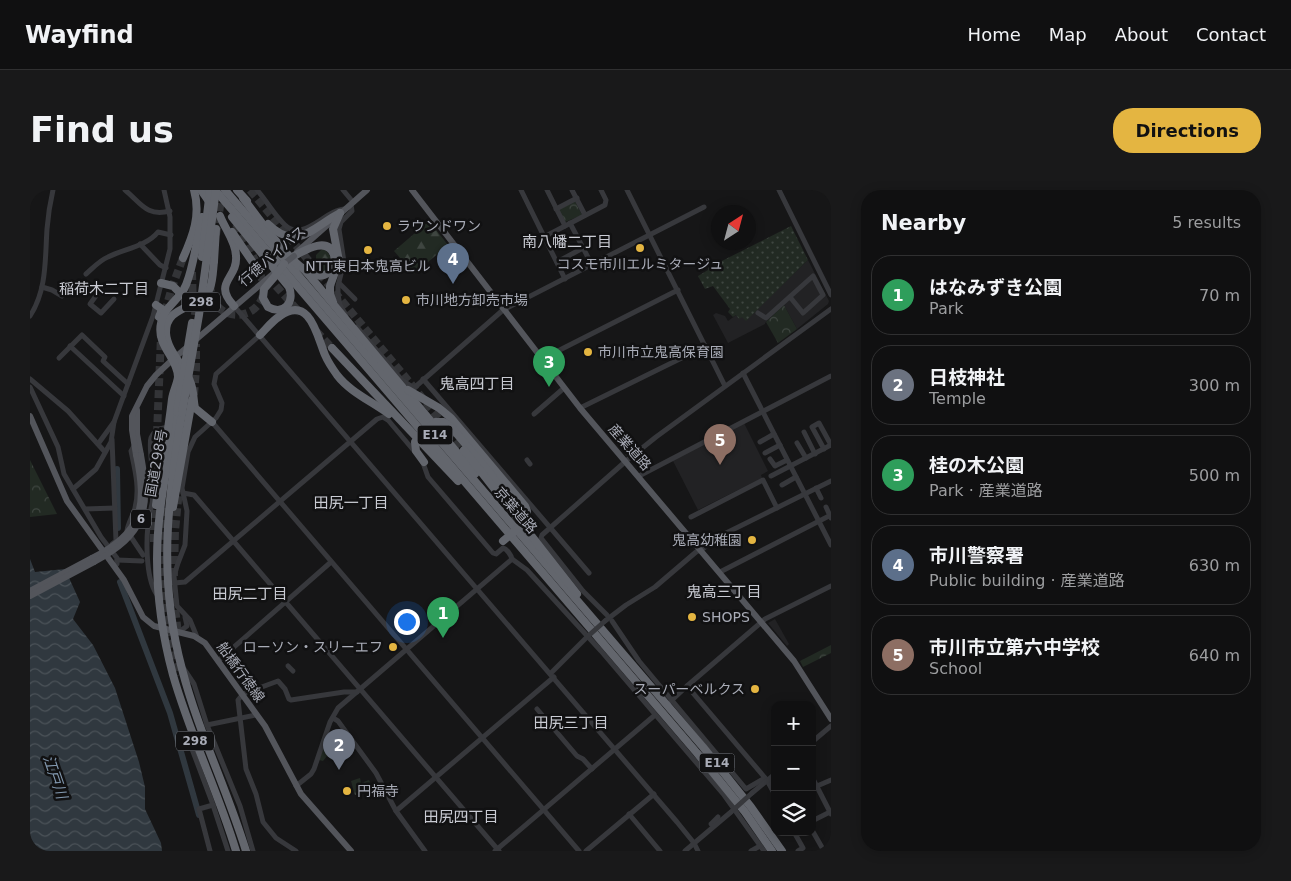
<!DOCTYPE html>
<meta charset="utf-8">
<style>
body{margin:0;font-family:"DejaVu Sans","Noto Sans JP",sans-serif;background:#19191a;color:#f1f3f6}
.controls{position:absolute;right:15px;bottom:15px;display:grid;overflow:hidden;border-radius:10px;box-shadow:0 2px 12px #0003}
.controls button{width:45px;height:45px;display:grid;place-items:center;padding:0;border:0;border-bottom:1px solid #303031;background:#101011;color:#f1f3f6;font:25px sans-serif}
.compass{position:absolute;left:681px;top:15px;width:45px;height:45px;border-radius:50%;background:#101011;box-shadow:0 2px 12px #0003;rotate:36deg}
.you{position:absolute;left:376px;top:431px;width:18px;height:18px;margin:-12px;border:4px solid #fff;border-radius:50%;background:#1a73e8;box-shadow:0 0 0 8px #1a73e833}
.badge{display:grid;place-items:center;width:32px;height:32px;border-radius:50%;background:#e4b541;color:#fff;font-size:16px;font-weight:700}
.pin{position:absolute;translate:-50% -41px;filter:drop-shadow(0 1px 2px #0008)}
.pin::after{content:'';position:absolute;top:26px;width:18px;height:15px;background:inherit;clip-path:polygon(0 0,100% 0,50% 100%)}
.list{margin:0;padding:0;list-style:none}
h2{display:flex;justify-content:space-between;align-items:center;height:65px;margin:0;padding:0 20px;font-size:21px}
h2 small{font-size:16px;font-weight:400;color:#9c9d9f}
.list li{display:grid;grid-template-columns:32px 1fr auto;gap:15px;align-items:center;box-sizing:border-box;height:80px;margin:0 10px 10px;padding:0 10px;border:1px solid #303031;border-radius:20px}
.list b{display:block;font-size:19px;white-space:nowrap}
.list p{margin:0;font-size:16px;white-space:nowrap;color:#9c9d9f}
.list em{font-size:16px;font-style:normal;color:#9c9d9f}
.icon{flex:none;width:28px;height:28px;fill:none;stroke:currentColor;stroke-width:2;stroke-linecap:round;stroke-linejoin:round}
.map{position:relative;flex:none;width:801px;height:661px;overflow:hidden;border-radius:20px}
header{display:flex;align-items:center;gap:30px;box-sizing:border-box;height:70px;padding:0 25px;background:#101011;border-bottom:1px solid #303031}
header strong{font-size:24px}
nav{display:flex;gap:28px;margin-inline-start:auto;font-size:18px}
.intro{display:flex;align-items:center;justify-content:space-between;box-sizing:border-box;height:120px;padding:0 30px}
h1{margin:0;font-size:35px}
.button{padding:12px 22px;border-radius:20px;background:#e4b541;color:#111;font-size:18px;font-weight:700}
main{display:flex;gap:30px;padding:0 30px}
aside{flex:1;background:#101011;border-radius:20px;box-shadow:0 2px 12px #0003}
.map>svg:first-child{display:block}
</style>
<header>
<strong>Wayfind</strong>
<nav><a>Home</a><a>Map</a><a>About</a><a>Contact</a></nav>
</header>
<div class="intro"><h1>Find us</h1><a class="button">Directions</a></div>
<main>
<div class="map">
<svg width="801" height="661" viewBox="0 0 801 661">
<defs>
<pattern id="grass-dots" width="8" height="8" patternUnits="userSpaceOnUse" patternTransform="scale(1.25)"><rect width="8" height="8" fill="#222a23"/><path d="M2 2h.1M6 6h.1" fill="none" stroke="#3f4641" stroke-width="1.8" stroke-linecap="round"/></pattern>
<pattern id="forest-firs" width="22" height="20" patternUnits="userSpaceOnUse" patternTransform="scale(1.25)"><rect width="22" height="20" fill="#222a23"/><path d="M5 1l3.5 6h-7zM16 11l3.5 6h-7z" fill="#3f4641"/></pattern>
<pattern id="cemetery-stones" width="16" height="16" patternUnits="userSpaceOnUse" patternTransform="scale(1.25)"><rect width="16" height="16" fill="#222a23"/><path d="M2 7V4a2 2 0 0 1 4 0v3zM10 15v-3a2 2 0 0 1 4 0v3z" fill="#3f4641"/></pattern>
<pattern id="park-crowns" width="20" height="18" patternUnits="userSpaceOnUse" patternTransform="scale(1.25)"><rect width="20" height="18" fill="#222a23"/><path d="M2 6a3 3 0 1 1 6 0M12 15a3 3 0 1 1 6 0" fill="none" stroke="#3f4641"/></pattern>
<pattern id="water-waves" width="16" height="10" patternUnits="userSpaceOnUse" patternTransform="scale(1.25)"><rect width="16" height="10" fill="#30383f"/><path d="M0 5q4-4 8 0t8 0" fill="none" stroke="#4b5258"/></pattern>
</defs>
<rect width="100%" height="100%" fill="#161617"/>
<g fill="#222224">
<path d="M778,70L799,111L798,114L767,139L754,115L735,133V134L698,153L683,125L686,123L695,126L698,131L706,125L712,126L716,130Z"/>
<path d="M714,233L738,281L731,285L732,288L668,320L642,269Z"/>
<path d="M593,246L596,247L605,259L596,266L586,250Z"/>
<path d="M745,429L759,454L757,456L738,433Z"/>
</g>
<path fill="url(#grass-dots)" d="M761,36L778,70L716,131L712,127L709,129L706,125L703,127L698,122L700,119L683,96L675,99L668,86L678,80V78Z"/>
<g fill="url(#forest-firs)">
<path d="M399,31L418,55L384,84L364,61Z"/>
<path d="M292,59C300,61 301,68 301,76L296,82H292L291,76L286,70V65Z"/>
</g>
<g fill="url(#cemetery-stones)">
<path d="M295,554L310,562L308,565L312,570L311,571L305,567L302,570L297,566L293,571L289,570Z"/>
<path d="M330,588L331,593L339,590L344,601L325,605L321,591Z"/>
</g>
<g fill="url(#park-crowns)">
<path d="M545,11L552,25L535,32L529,20Z"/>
<path d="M754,115L767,139L748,153L736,132Z"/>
<path d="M0,270L27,324L0,327Z"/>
<path d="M801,455V463L773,477L770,471Z"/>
</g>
<path fill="url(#water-waves)" d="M0,369L5,382L35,379L50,412L43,429L63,455L85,498L109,572L115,597V619L131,653L132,661H0Z"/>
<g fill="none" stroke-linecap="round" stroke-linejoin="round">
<g stroke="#30383f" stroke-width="6">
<path d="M87,279L88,338"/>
<path d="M90,392L140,523L169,625"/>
</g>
<g stroke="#333437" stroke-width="8" stroke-dasharray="8 4" stroke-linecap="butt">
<path d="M220,0L386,200L434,260"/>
<path d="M206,34L225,70"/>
<path d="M186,45L192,2"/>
<path d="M162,82L163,118"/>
<path d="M238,87L270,123"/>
<path d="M180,94C182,146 254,126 228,80"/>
<path d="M135,122L142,97L153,68"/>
<path d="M163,137L167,111"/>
<path d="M286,141L302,158"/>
<path d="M164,205L166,179V154"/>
<path d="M125,292L131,146"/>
<path d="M124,308V354"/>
<path d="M136,318C130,375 136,430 150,485"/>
<path d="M144,386L145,341L149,300"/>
<path d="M144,408L148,444"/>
</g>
<g stroke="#37383c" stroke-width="5">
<path d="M95,0C111,13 116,27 140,21"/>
<path d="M227,0C237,11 244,25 255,35C273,53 296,19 315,19"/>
<path d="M313,0L323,12"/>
<path d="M491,0L535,89"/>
<path d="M517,0L535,36"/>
<path d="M542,0L555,25"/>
<path d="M597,0L695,196"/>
<path d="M749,0L801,105"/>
<path d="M526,19L547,8"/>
<path d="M540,33L562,75"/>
<path d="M514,47L575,15L576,10L571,0"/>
<path d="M110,54L130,75L136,78"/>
<path d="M527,72L553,58"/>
<path d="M56,84C63,78 70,70 78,67C94,59 117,56 128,42L141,45"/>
<path d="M309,93L325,109"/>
<path d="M12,97L22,100L32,106"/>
<path d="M71,99L60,114L71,123L84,109"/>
<path d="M204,116L647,632L664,653L668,661"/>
<path d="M728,123L736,128L783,86L793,105L773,123L760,107"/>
<path d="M316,125L310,115L308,105V96L314,72L309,39L311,32L322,21L321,14"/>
<path d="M0,126C17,100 15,69 17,39C18,26 20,13 23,0"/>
<path d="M327,137L372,190L384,198L473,120L674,17"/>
<path d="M40,156L94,206"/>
<path d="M29,168L52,145L75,167L73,171L98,194"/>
<path d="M512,169L648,100"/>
<path d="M713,183L801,355"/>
<path d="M0,189L38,221L75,262"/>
<path d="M393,189L559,383"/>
<path d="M0,197L28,257L34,284L71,347L87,368V374L85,376"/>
<path d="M550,218L676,156"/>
<path d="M504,224L534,198"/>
<path d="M182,232L549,661"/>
<path d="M774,242L785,264"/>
<path d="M730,252L744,244"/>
<path d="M767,253L776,268"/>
<path d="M68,254L84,232"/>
<path d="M104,256L101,261C105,280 110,299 105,318C103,326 98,333 97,341L113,365"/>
<path d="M794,259L782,237L789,233L801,255"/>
<path d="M735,263L750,255"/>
<path d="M740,269L745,276L757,270"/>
<path d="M392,270L398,287L463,363L466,364L473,358C477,359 481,365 482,369L497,380L571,461L694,605L734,661"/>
<path d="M497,270L500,274"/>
<path d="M609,286L801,186"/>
<path d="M741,286L801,255"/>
<path d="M752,295L766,287"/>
<path d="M786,298L791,308"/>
<path d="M43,299L66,279L81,252L84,232L123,126L140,59V27L134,0"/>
<path d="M153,303L164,305L469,661"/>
<path d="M796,317L801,328"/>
<path d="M55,319L85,318"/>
<path d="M661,327L733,290L747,318"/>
<path d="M82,354L86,351L82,249"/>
<path d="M87,370L112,371"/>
<path d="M690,382L801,325"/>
<path d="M144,393L155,392L347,229L353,227L358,230L385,262"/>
<path d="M128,406C116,392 116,354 118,335C119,323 124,311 124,298C124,286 118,256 121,248C124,240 131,238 139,237"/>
<path d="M577,425L553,401L511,348L512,345L596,271L626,247L801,119"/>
<path d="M575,431L596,415L625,397L666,362L674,358L684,349L801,291"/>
<path d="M582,431L609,471L716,599L735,588"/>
<path d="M149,442L157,436L155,427"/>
<path d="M167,447L160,430L147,416L144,386L148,373L155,355L157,321L152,298L158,262L165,247L186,228L191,220L192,213L184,194L186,184L230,145"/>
<path d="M188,471L301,372"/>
<path d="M258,476L263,481"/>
<path d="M154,479L164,494L177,535L210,616L223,661"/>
<path d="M521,483L557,447"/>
<path d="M657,496L736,589"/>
<path d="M641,511L657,496L735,429L801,396"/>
<path d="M507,519L547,566L553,569L562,579"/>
<path d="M303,528L308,531L346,583L366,621L395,661"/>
<path d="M177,535L226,525"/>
<path d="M166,552L162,555V559L182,612L198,661"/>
<path d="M782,552L801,536"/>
<path d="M782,587L801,624"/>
<path d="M738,592L745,605"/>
<path d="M739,594L745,589"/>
<path d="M266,596L281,584L284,579L300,532L308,518L482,369"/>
<path d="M787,596L801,590"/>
<path d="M722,603L745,584"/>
<path d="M366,621L524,487"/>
<path d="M599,624L630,661"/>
<path d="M782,631L800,622"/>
<path d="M681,634L688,627"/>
<path d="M782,640L794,661"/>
<path d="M764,642L773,658L768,661"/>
<path d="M180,661L169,619L183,615"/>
<path d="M266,661L246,648L233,632L226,604L216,579L208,510L213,504L248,491L255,499L259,509L261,510L314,502H327"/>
<path d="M465,661L625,525"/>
<path d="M556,661L624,604"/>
<path d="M655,661L701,622"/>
<path d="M721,661L730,656"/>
</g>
<g stroke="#53555b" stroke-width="6">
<path d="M382,0L550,218L764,471L801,529"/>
<path d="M267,62L337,0"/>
<path d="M107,220V244L111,265"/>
<path d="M0,226L37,311L94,390L113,427L124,436L164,446L175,453L235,536L271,604L321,661"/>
<path d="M106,265L102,240V226L117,196L126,185L142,170L244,83"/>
<path d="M0,401L62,368"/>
<path d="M0,406L64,372"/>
</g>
<g stroke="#63666d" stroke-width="8">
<path d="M171,0L180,13"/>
<path d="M185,0L667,563L715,622L742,661"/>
<path d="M195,0L673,557L721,617L752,661"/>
<path d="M207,0L217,11"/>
<path d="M213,8C227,26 260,74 280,83C287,87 296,87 301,80C304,76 305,71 304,65C298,46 275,60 264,66"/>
<path d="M190,26C195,39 206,52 206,66C208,89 182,92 204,116"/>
<path d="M202,27L259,97C265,112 254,126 238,117L233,108L234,99L246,85"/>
<path d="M238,34C267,63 284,36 310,23"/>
<path d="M202,42L228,80"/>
<path d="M153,68C163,46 171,25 164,0"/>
<path d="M273,78L445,284"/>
<path d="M131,93L143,96L148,101"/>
<path d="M303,112L300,104V96L309,71L303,39L310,23"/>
<path d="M126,115L132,119L129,127"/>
<path d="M230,145C236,139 242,131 250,126C280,105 287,146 295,165C298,172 302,178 307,185C320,202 341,211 359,224"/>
<path d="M302,158L428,291"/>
<path d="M378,200L409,218L421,228L495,316L497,321V328"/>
<path d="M147,222C138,271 127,320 127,369C127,408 133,448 143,485C160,545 188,601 206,661"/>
<path d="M152,223C137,312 128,390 152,479C168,541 197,599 216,661"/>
<path d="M182,232L165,218C163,209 164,200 160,191C154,175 137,161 136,143C135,114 171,120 180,98C183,90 183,80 184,71"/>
<path d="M406,232H414L421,237L460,283L477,309"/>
<path d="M434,260L547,404"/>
<path d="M126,315C131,279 138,245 142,209C143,201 147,195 148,187C148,168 126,156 131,133C133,119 147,111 154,99C160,88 162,74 165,62"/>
<path d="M143,317L162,210"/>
</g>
<g stroke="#37383c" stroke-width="5">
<path d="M557,447L575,431"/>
<path d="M701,622L722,603"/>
</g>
<g stroke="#53555b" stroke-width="6">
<path d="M250,77L264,66"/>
<path d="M62,368C112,343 117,317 106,265"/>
<path d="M64,372C116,344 121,320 111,265"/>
</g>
<g stroke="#63666d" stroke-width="8">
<path d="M165,62L172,27"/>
<path d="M172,67L180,0"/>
<path d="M184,71L186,39"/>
<path d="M246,85L254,74"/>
<path d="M147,222L162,133"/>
<path d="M152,223L169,125L186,0"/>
<path d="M394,272L386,261L385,252L391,244L406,232"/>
<path d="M473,351L492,335L497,328"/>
</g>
</g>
<g fill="#e4b541" stroke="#111112" stroke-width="2">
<circle cx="357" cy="36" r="5"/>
<circle cx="610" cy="58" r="5"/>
<circle cx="338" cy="60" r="5"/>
<circle cx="376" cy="110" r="5"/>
<circle cx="558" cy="162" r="5"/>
<circle cx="722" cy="350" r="5"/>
<circle cx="662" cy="427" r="5"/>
<circle cx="363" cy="457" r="5"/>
<circle cx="725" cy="499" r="5"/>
<circle cx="317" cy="601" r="5"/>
</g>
<g text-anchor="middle" stroke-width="5" stroke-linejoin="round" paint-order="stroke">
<g fill="#111112" stroke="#7b7e86" stroke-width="1">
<rect x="152" y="102.5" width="38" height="19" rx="4"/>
<rect x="387.5" y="235.5" width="35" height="19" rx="4"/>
<rect x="101" y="319.5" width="20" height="19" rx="4"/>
<rect x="146" y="541.5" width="38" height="19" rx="4"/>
<rect x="669.5" y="563.5" width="35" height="19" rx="4"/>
</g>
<g font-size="12" font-weight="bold" fill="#a9acb7">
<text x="171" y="116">298</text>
<text x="405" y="249">E14</text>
<text x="111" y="333">6</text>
<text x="165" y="555">298</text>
<text x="687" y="577">E14</text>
</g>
<g font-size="14" fill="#a9acb7" stroke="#111112" text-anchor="start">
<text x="367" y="41">ラウンドワン</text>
<text x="610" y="79" text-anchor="middle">コスモ市川エルミタージュ</text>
<text x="338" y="81" text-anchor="middle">NTT東日本鬼高ビル</text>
<text x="386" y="115">市川地方卸売市場</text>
<text x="568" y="167">市川市立鬼高保育園</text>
<text x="712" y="355" text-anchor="end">鬼高幼稚園</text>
<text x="672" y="432">SHOPS</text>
<text x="353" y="462" text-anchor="end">ローソン・スリーエフ</text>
<text x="715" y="504" text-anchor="end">スーパーベルクス</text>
<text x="327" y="606">円福寺</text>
</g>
<g font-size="14" fill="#a9acb7" stroke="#111112">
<text transform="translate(242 66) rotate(-41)" y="5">行徳バイパス</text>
<text transform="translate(600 257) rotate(49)" y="5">産業道路</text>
<text transform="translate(126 273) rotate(-80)" y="5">国道298号</text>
<text transform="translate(486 320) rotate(49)" y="5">京葉道路</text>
<text transform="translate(211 482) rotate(54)" y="5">船橋行徳線</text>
</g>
<g font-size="15" fill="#c9cbd3" stroke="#111112">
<text x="537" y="57">南八幡二丁目</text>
<text x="74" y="104">稲荷木二丁目</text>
<text x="447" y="199">鬼高四丁目</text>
<text x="321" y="318">田尻一丁目</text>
<text x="694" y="407">鬼高三丁目</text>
<text x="220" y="409">田尻二丁目</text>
<text x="541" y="538">田尻三丁目</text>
<text x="431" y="632">田尻四丁目</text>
</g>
<g font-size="15" font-style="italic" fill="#8298af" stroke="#111112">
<text transform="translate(25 587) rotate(71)" y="5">江戸川</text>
</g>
</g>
</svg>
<div class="controls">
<button>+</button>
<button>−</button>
<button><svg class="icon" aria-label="layers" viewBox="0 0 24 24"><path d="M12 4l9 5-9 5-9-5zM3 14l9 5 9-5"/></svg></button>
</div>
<svg class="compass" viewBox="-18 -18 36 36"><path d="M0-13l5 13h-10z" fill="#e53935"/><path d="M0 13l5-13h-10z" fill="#9c9d9f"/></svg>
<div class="you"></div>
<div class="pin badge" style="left:413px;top:448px;background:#2e9e5b">1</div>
<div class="pin badge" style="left:309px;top:580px;background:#6b7280">2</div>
<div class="pin badge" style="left:519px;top:197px;background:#2e9e5b">3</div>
<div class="pin badge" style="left:423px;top:94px;background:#5c6f8a">4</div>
<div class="pin badge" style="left:690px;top:275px;background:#8d6e63">5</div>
</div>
<aside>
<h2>Nearby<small>5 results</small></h2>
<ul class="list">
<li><span class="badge" style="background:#2e9e5b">1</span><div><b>はなみずき公園</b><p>Park</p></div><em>70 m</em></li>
<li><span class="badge" style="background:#6b7280">2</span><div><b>日枝神社</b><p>Temple</p></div><em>300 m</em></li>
<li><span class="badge" style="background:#2e9e5b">3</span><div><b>桂の木公園</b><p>Park · 産業道路</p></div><em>500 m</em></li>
<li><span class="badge" style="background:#5c6f8a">4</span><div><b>市川警察署</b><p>Public building · 産業道路</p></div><em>630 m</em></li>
<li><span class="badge" style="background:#8d6e63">5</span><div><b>市川市立第六中学校</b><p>School</p></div><em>640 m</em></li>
</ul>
</aside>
</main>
